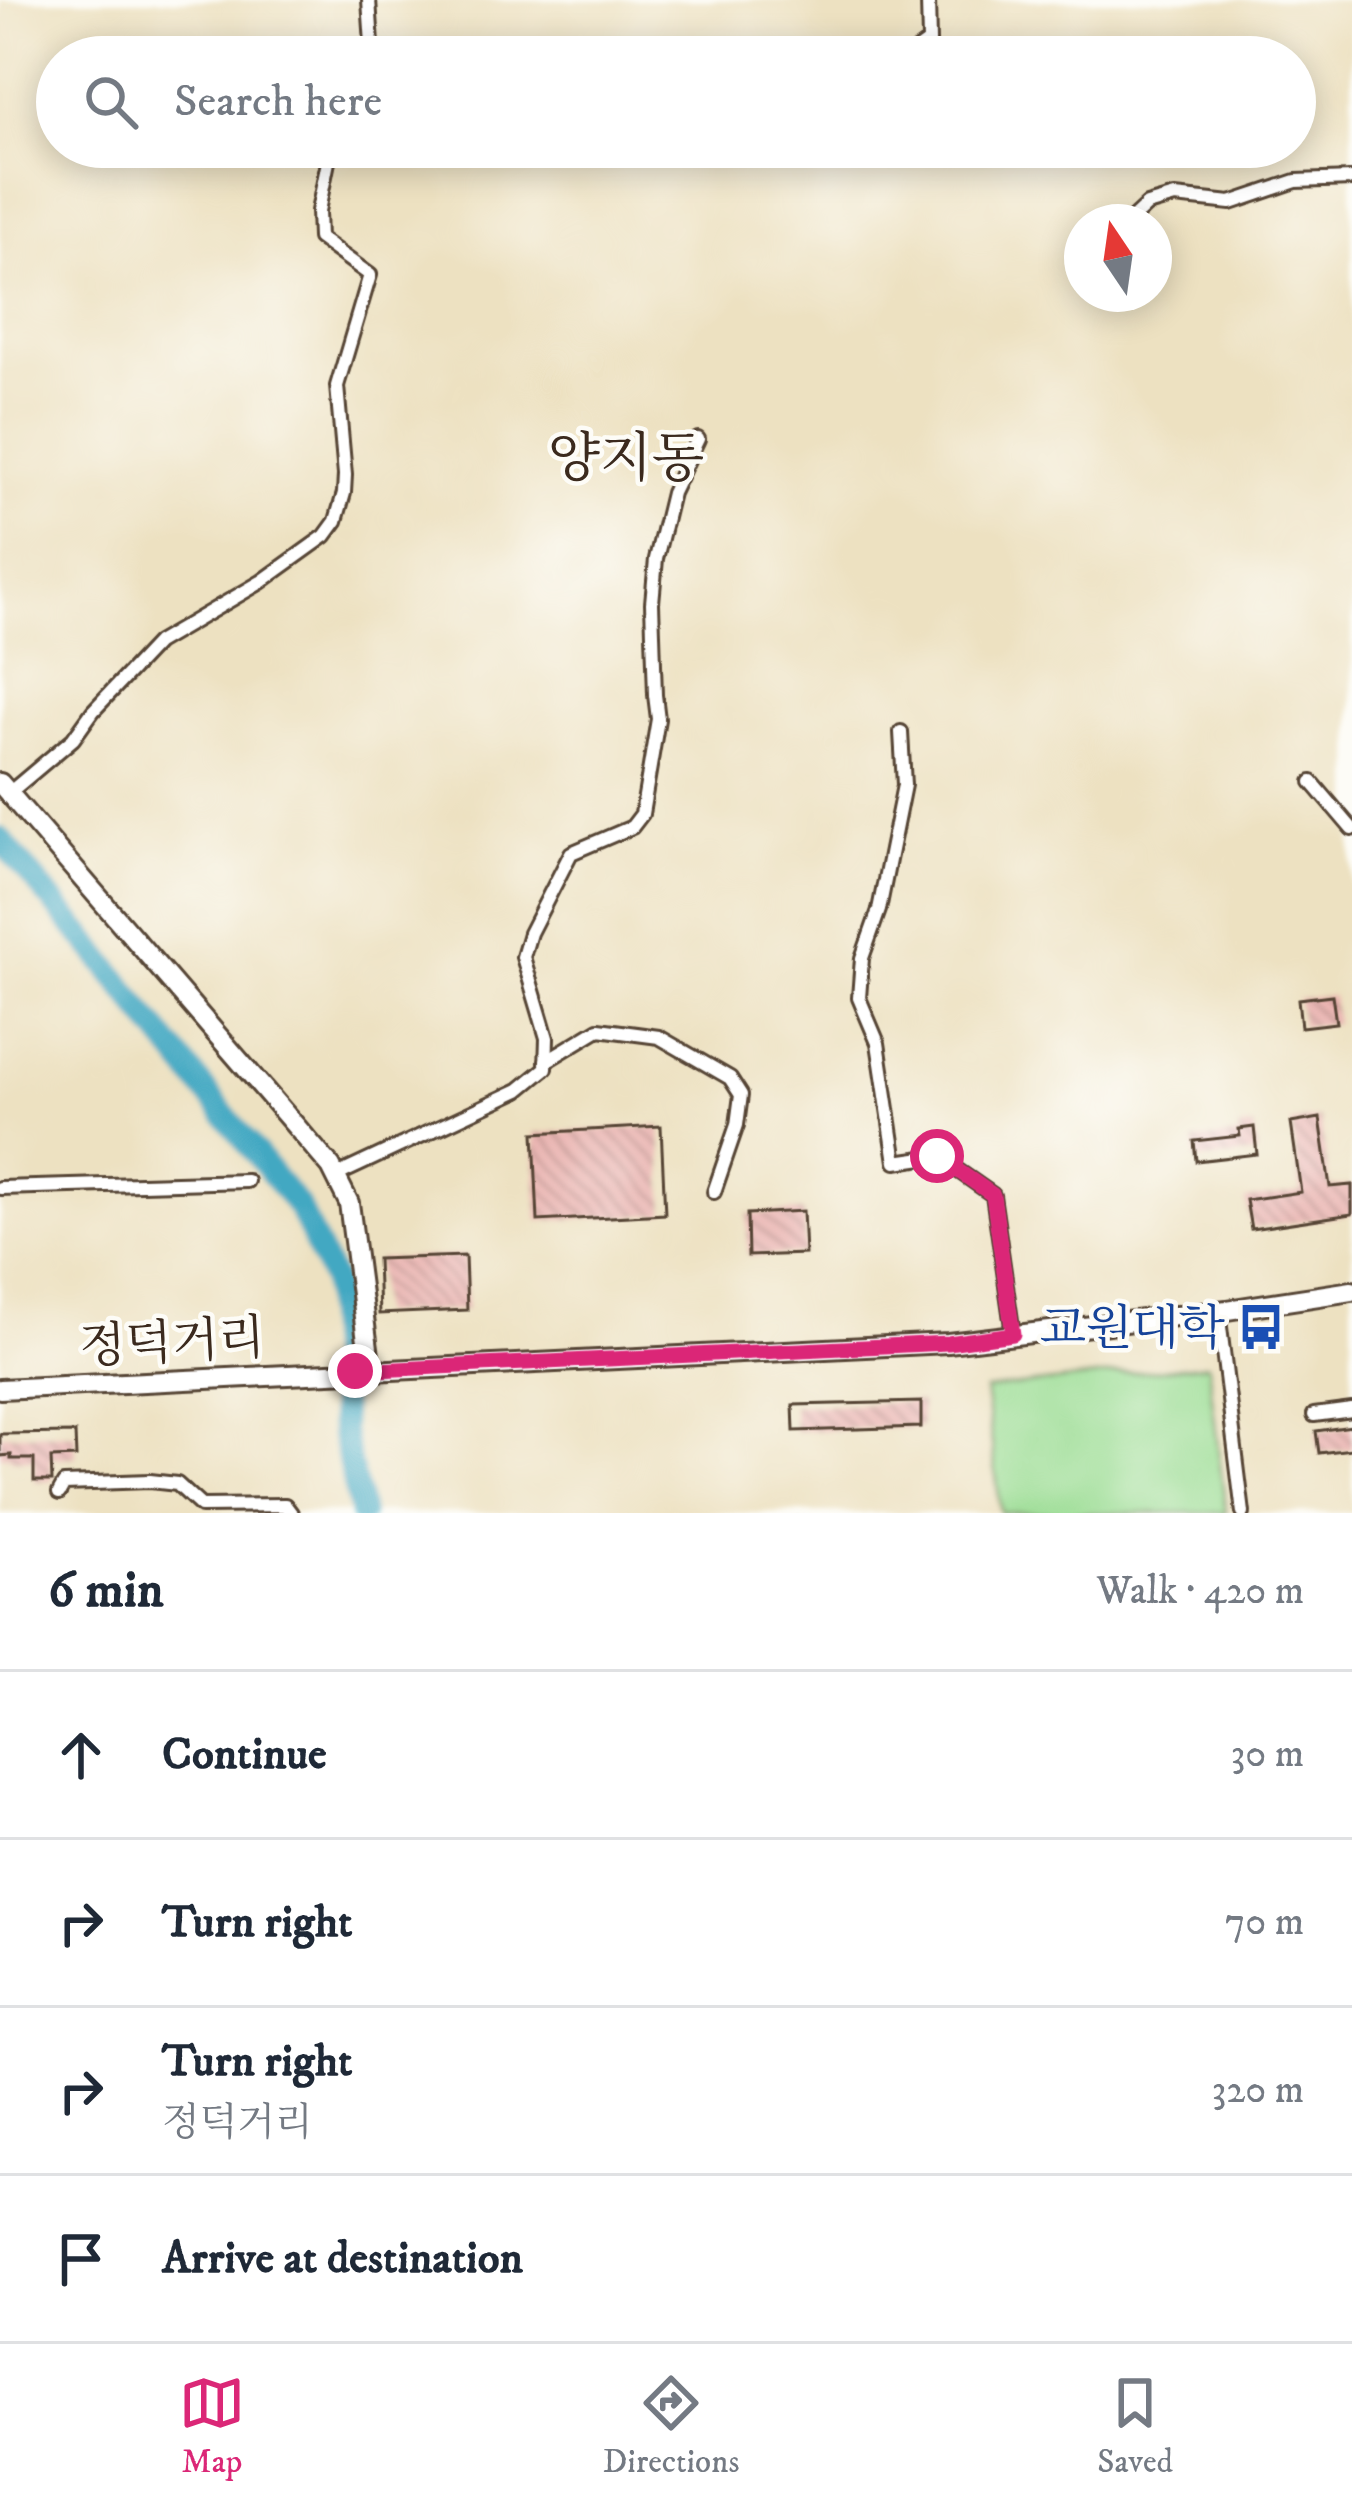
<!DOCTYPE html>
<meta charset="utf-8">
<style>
body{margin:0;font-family:"IM FELL DW Pica","Noto Serif KR",serif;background:#f2f2f3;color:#1f2937}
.compass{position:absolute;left:1064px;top:204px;width:108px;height:108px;border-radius:50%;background:#fff;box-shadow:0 6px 30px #0003;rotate:347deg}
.stop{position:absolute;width:36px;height:36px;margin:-27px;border:9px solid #db2777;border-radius:50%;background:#fff}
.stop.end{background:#db2777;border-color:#fff;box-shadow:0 3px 12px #0008}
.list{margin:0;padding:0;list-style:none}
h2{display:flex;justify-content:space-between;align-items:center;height:156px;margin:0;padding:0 48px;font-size:51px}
h2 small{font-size:39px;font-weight:400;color:#747a83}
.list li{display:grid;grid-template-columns:78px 1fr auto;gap:36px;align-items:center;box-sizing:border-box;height:168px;padding:0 48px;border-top:3px solid #e0e1e3}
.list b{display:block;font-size:45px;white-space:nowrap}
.list p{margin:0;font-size:39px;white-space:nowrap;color:#747a83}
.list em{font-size:39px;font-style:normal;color:#747a83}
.icon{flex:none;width:66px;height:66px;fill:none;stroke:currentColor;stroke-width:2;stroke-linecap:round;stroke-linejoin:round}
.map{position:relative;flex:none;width:1352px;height:1513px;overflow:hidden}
.search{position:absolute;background:#fff;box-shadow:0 6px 30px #0003;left:36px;right:36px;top:36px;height:132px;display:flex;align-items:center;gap:30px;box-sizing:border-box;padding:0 42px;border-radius:66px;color:#747a83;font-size:45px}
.sheet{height:828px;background:#fff}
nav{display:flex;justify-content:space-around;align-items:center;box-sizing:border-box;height:168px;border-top:3px solid #e0e1e3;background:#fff;font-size:33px;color:#747a83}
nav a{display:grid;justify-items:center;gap:6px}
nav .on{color:#db2777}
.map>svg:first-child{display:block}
</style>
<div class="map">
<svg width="1352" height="1513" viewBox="0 0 1352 1513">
<defs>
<pattern id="building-back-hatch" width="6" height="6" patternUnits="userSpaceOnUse" patternTransform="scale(3)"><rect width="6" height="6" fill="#eab4b1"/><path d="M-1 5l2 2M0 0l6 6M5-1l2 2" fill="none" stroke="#bf938f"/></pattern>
</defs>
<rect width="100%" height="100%" fill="#fdfcf7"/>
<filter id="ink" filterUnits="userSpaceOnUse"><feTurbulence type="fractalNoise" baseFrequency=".00833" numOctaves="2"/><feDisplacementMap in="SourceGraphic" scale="24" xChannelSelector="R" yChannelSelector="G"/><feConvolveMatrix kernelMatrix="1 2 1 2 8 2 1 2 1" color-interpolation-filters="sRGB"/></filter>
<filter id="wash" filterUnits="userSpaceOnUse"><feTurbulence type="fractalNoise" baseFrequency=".004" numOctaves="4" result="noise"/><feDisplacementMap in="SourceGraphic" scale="48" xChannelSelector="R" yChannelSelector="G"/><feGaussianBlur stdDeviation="2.7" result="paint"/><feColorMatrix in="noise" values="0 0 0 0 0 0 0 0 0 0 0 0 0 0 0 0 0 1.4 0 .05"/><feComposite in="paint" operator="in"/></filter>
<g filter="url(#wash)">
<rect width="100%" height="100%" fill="#ede1c1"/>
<path fill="#9bdd94" stroke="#6b8459" stroke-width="3" d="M1208,1364L1226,1513H1001L985,1390Z"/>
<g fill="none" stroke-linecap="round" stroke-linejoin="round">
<path stroke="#42a8c2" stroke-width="24" d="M0,839L90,945L299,1208L333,1281L342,1432L361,1513"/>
</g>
<g id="blocks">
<g fill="url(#building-back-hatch)">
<path d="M1332,995L1336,1023L1301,1027L1298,999Z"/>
<path d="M1320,1118L1330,1187L1352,1185V1214L1251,1229L1246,1200L1301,1192L1291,1123Z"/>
<path d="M661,1126L665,1214L538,1221L534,1133Z"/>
<path d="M1254,1127L1257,1154L1196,1161L1194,1141L1240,1136L1239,1129Z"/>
<path d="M803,1211L805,1254L748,1256L747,1214Z"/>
<path d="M465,1256L467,1310L379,1314L377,1259Z"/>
<path d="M921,1402V1427L794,1431L793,1405Z"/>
<path d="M1352,1426V1449L1319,1453L1316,1431Z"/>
<path d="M75,1433L76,1457L51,1458L52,1481H34V1459H11V1455L0,1456V1434Z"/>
</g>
</g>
</g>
<g filter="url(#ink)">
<use href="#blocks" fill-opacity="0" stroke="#564536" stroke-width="3"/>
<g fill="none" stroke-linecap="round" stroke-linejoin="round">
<defs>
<g id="street">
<path d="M368,57L372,44L369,0"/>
<path d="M908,57L929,42L928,0"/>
<path d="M1133,222V218L1147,205L1175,197L1231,203L1296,181L1352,179"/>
<path d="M901,732L904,785L879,910L862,958L859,998L878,1043L896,1162L937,1156L993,1195L1013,1334"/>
<path d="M1312,782L1352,829"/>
<path d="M9,793L73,739L93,711L157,643L261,582L325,536L336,521L344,493L345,475L337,386L370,275L319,238L318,211L331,147"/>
<path d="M546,1061L599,1029L659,1037L730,1078L741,1095L737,1125L714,1192"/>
<path d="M335,1176L519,1090L546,1068L547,1038L523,957L530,933L571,853L632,827L642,814L658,719L655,695L652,603L656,559L672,493L698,439"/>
<path d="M0,1188L247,1181"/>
<path d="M1218,1311L1243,1513"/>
<path d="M1314,1415L1352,1410"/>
<path d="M59,1493L64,1484L150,1481L177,1484L201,1506L285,1505L291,1513"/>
</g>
<g id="secondary">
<path d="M0,783L331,1167L349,1203L371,1371"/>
<path d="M0,1389L948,1343L1227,1310L1352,1291"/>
</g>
</defs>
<use href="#street" stroke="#564536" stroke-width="18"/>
<use href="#secondary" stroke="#564536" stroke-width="24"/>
<use href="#street" stroke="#fff" stroke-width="12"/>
<use href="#secondary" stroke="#fff" stroke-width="18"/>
</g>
</g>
<g fill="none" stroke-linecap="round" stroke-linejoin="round" filter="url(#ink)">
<path stroke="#db2777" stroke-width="15" d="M355,1371L948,1343L1013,1334L993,1195L937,1156"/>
</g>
<defs>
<symbol id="bus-bare" viewBox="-9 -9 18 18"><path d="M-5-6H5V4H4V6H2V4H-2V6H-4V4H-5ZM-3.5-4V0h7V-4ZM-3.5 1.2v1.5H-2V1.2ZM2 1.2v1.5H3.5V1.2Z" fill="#1a4fb4" stroke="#fdfcf7" stroke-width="2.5" paint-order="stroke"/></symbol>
</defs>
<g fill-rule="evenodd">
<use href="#bus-bare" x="1228" y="1294" width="66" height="66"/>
</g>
<g text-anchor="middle" stroke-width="9" stroke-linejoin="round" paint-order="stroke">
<g font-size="48" fill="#164399" stroke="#fdfcf7" text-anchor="end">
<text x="1225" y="1344">교원대학</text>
</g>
<g font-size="48" fill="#3b2a1e" stroke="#fdfcf7">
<text transform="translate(172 1341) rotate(-3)" y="17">정덕거리</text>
</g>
<g font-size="54" fill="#3b2a1e" stroke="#fdfcf7">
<text x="626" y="476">양지동</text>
</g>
</g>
</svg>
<svg class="compass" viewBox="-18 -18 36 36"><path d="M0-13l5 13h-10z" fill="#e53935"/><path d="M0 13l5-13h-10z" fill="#747a83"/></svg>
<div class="stop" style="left:937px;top:1156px"></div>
<div class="stop end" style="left:355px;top:1371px"></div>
<div class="search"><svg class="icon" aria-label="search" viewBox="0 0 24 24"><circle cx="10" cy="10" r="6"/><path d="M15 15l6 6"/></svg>Search here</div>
</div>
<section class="sheet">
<h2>6 min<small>Walk · 420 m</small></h2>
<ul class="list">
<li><svg class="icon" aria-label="ahead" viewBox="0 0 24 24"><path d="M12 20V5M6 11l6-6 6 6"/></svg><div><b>Continue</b></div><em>30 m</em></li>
<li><svg class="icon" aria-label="right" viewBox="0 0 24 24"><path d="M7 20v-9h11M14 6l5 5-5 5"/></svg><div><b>Turn right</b></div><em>70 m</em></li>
<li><svg class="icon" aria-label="right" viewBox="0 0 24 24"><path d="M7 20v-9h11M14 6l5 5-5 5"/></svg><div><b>Turn right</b><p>정덕거리</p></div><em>320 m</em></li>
<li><svg class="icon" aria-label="arrive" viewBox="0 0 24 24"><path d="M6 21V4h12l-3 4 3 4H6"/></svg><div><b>Arrive at destination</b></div></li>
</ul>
</section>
<nav>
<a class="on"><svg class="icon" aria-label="map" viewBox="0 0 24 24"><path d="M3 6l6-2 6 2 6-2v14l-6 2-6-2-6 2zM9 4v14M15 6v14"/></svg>Map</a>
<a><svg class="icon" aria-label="directions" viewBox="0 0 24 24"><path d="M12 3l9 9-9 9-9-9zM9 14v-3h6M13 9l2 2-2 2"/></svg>Directions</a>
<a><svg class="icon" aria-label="saved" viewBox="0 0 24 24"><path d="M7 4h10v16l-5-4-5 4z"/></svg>Saved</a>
</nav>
